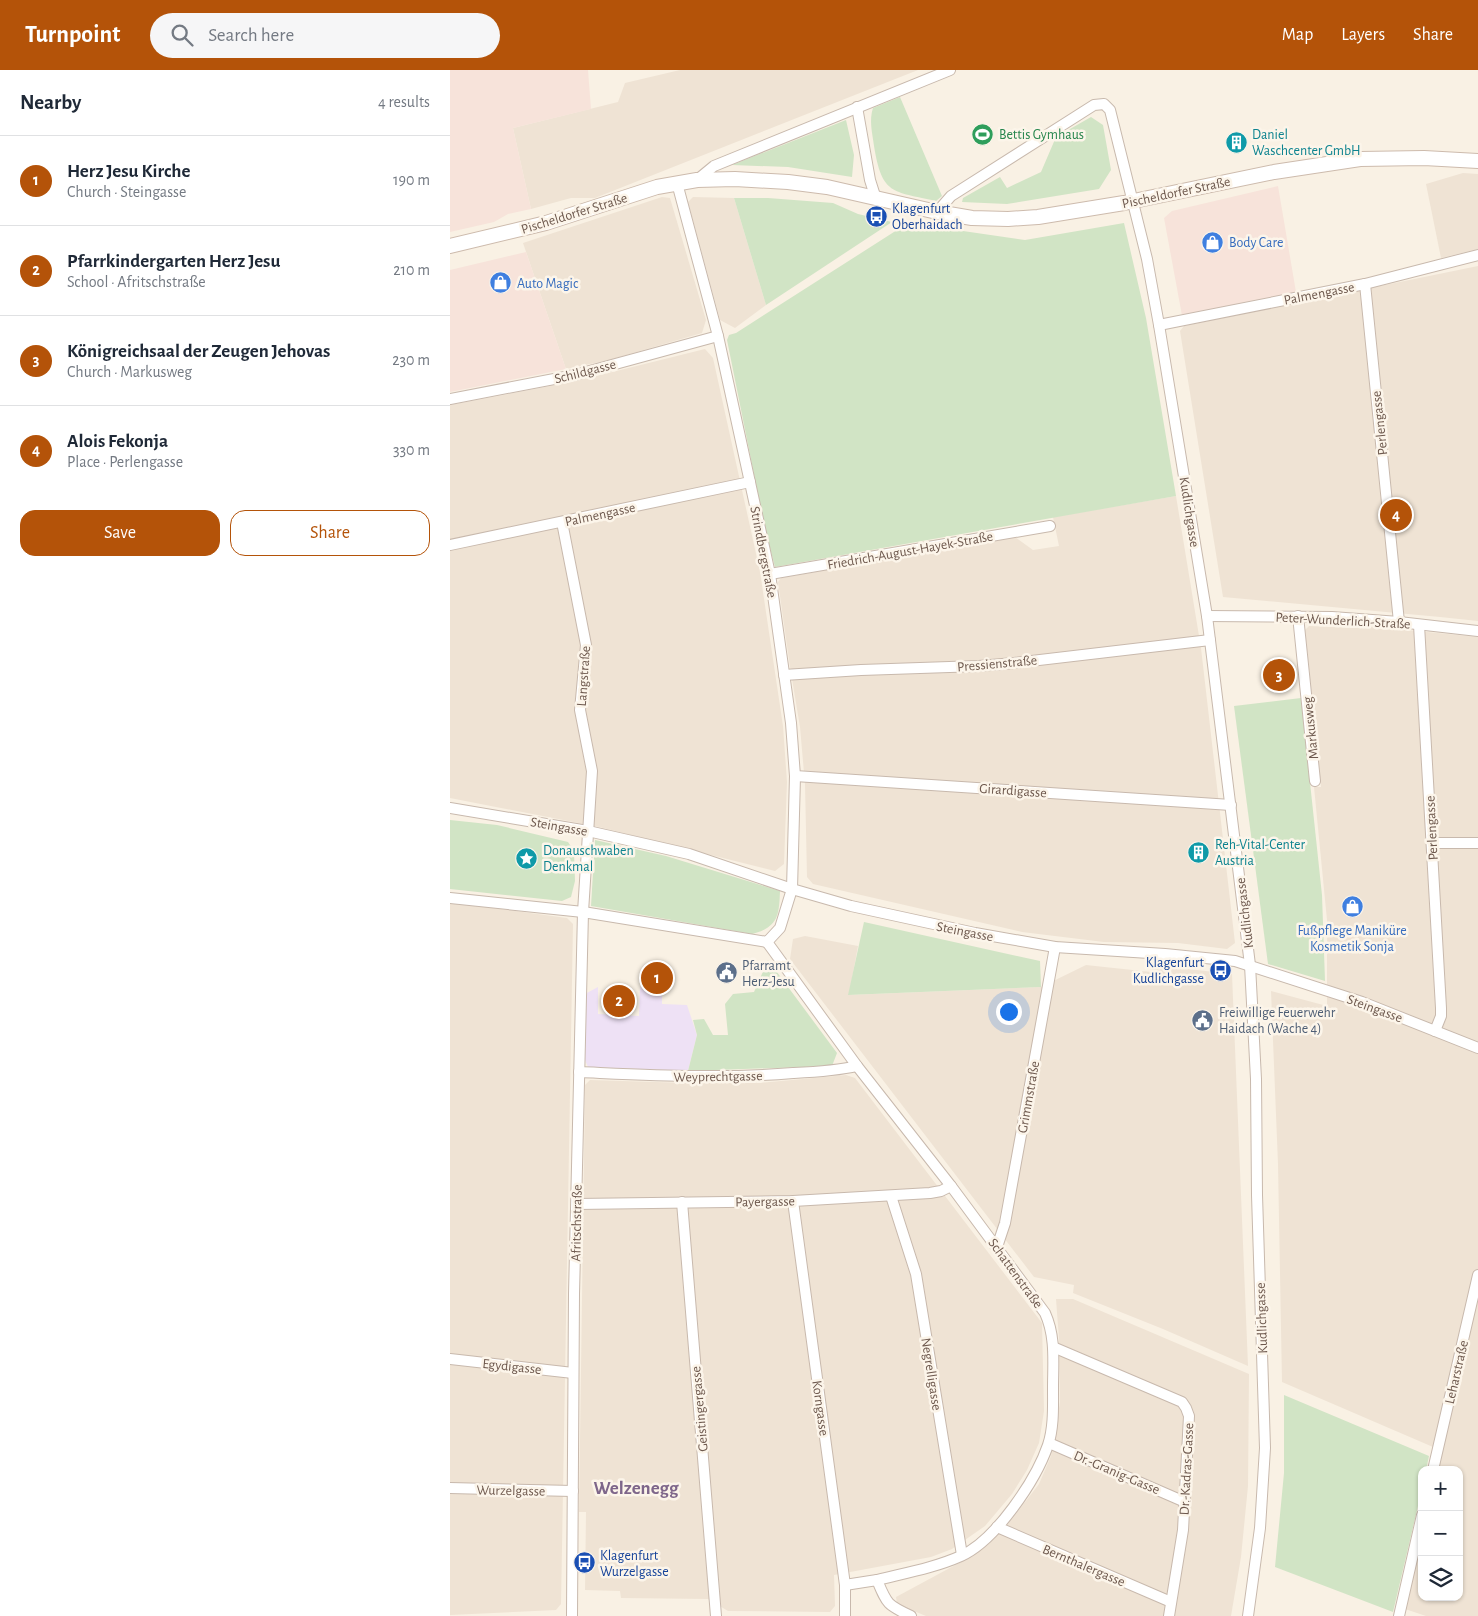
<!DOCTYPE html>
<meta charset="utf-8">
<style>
body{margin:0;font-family:"Alegreya Sans",sans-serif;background:#f6f6f7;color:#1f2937}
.controls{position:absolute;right:15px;bottom:15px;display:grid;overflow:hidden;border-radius:10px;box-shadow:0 1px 4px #0004}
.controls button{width:45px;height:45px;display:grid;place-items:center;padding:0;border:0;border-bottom:1px solid #e0e1e3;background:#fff;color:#1f2937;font:25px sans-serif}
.you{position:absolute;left:558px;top:941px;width:18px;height:18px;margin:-12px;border:4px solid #fff;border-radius:50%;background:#1a73e8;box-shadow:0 0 0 8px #1a73e833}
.badge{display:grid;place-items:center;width:32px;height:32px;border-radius:50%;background:#b45309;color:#fff;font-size:16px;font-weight:700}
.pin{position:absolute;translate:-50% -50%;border:2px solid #fff;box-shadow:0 1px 5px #0006}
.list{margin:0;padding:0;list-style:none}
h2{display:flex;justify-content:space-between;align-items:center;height:65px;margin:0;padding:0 20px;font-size:21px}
h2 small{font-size:16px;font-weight:400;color:#747a83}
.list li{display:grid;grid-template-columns:32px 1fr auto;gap:15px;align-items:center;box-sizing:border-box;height:90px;padding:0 20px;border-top:1px solid #e0e1e3}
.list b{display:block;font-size:19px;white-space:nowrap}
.list p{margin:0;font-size:16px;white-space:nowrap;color:#747a83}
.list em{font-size:16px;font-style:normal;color:#747a83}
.actions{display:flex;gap:10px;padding:15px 20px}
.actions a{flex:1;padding:11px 0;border:1px solid #b45309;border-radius:15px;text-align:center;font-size:18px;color:#b45309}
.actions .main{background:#b45309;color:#fff}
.icon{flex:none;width:28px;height:28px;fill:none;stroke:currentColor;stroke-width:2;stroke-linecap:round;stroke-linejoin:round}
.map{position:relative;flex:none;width:1028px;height:1546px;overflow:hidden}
header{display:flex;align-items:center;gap:30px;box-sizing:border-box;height:70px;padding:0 25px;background:#b45309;color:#fff}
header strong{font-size:24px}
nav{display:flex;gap:28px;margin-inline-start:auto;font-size:18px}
.search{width:350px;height:45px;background:#f6f6f7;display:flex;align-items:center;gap:12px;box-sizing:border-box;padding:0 18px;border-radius:28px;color:#747a83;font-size:19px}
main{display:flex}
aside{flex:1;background:#fff}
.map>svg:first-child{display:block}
</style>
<header>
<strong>Turnpoint</strong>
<div class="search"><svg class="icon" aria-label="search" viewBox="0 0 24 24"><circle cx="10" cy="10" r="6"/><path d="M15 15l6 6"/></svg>Search here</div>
<nav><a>Map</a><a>Layers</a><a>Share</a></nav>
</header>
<main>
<aside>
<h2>Nearby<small>4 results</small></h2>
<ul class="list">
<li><span class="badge">1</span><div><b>Herz Jesu Kirche</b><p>Church · Steingasse</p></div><em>190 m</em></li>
<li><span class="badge">2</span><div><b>Pfarrkindergarten Herz Jesu</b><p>School · Afritschstraße</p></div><em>210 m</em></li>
<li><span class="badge">3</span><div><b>Königreichsaal der Zeugen Jehovas</b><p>Church · Markusweg</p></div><em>230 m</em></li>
<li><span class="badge">4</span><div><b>Alois Fekonja</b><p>Place · Perlengasse</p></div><em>330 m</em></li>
</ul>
<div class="actions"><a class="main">Save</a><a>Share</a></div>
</aside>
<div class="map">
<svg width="1028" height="1546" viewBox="0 0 1028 1546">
<rect width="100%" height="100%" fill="#f9f1e4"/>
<g fill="#efe3d4">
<path d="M230,0H468L145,128H121L81,139L63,58L168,32L175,13Z"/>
<path d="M1013,103L1028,104V179L991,188L976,114Z"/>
<path d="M212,127L220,128L256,250L252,263L159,290L116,299L73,173Z"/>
<path d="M243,127L284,128L316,235L285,258L270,250L238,132Z"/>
<path d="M1028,196V551L990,547L773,527L730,261L734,256Z"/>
<path d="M255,279L263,288L310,502L333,656L337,712L334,794L325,801L149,757L0,728V335L122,312Z"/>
<path d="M726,426L751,578L785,873L777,879L728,873L654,872L572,862L363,814L357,807L355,714L350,657L340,597L328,512L331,508L565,467L583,480L609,476L603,447Z"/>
<path d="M906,555L1028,567V1546H976L955,1539L972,1470V1527H1009V1400H988L990,1392L983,1377L832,1312L828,1094L821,921L877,936V850L864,717H871L855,560L859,556L905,558Z"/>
<path d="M0,832L117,848L123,854L111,1534L106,1540L0,1545Z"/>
<path d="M355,866L408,876L399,925L591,917L636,895L701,902L703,895L782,904L798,1296L713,1259L623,1223L624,1215L584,1207L340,889L343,869Z"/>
<path d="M396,1005L405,1008L592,1253L594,1341L589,1373L577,1400L562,1424L535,1456L502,1479L481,1487L384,1505L385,1536L380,1542L278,1541L258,1529L171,1528L170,1521L135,1520L136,1442H129L135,1015L140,1010L238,1013H308Z"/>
<path d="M606,1229H623L799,1304L798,1416L791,1487L781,1546H476L447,1534L446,1527L522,1486L562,1449L589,1414L601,1386L610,1332L609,1269Z"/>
</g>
<g fill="#f7e3da">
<path d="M0,0H138L141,39L63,58L81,139L58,144L44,152L0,162Z"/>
<path d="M828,116L847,228L733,251L714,148L722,141Z"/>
<path d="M76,182L116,299L0,322V200Z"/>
</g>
<path fill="#eee1f5" d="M148,917V944L189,946L190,917L212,918V934L237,935L247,965L238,1001L138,997L135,990V924Z"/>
<g fill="#d1e4c5">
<path d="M450,27L492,126L486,131C442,121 432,125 424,76C422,62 419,50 423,38Z"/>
<path d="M641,47L653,55L661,100L649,119L557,134L512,132L513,128L550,107L557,118L591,102L606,67Z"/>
<path d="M396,50L404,85L402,107L338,97L282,95Z"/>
<path d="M284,128H318L383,133L408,144L442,152L316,235Z"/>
<path d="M458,153L575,170L674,153L696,248L726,426L325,497L315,459L277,270L279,265L286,263Z"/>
<path d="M851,628L872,825L875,911L818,894L784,636Z"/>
<path d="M0,750L47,755L118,772L124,781L125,811L121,827L112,831L0,819Z"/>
<path d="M145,770L216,786L330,821C329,846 328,857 302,864L141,836Z"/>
<path d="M414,852L590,891L591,917L398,925Z"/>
<path d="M318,890L387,983L382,996L238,1001L247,965L243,950L254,949L263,965H278L275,934L283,924L304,922Z"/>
<path d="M834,1325L979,1386L976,1400H972V1419L943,1542L825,1497L834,1403Z"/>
</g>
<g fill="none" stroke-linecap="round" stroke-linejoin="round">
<defs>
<g id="street">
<path d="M407,37L420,110L426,129"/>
<path d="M247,110L264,96L500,0"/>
<path d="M487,142L501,126L644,35L654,34L660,40L697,189L709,255L757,546L800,895L806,1009L807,1125L815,1378L810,1458L798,1546"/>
<path d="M915,214L949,552"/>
<path d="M709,255L915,214L1028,185"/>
<path d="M0,329L125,305L268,266"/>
<path d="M112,452L136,575L130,640L142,701L133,842L124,1224L122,1546"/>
<path d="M0,475L300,412"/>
<path d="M320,504L600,456"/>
<path d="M757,546L882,547L949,552L1028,561"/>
<path d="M848,546L865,711"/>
<path d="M969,555L991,938V946L985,961"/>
<path d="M334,605L411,600L529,596L564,593L760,570"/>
<path d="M345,706L781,735"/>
<path d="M0,738L138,761L239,784L342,819L401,836L525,863L605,877L715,884L785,891L912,932L1028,978"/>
<path d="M982,773H1028"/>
<path d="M0,828L133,842L317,872L330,858L342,819L345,706L341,653L320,504L268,266L227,113"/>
<path d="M317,872L407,996L501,1116L595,1243C606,1267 603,1293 603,1318C603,1336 604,1357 598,1375C586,1410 546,1470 511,1486C484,1498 455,1503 427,1510"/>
<path d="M129,1002C201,1005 271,1009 343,1003C364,1002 386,1001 407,996"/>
<path d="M441,1126L466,1204L512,1485"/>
<path d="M343,1131L395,1515V1546"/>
<path d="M232,1132L266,1546"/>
<path d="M127,1134L343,1131L480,1123L491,1121L501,1116"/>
<path d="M547,1177L555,1153L605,877"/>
<path d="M603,1277L732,1332L736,1338L739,1346L733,1460L719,1546"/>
<path d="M0,1289L123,1303"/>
<path d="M599,1373L735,1432"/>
<path d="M983,1400L1028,1205"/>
<path d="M0,1418L123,1421"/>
<path d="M547,1457L721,1532"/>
<path d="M395,1515L427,1510C437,1534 437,1535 461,1546"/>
<path d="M949,1546L972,1445"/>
</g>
<path id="secondary" d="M0,176L96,153L207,117L247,110L285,109L338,112L377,117L487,142L522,148L558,149L588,147L674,133L824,102L910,89L974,88L1028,91"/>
</defs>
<use href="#street" stroke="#c8b9ad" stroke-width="12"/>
<use href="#secondary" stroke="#cdbbad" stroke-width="16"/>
<use href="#street" stroke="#fff" stroke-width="10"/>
<use href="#secondary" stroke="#fff" stroke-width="14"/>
</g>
<defs>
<symbol id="stadium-disc" viewBox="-11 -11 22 22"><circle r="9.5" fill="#2e9e5b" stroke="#fcf5ea"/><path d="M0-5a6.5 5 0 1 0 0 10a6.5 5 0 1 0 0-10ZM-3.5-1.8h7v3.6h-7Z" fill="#fff"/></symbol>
<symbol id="building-disc" viewBox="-11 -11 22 22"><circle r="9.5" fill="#0f9aa8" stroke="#fcf5ea"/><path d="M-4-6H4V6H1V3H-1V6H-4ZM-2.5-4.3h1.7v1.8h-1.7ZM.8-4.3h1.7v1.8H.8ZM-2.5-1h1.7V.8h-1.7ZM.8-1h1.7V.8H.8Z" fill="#fff"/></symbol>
<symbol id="bus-disc" viewBox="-11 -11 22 22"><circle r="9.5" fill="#1a4fb4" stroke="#fcf5ea"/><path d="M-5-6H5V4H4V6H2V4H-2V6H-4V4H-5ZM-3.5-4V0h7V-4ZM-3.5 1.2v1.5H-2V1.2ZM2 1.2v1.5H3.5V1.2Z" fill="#fff"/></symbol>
<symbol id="shop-disc" viewBox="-11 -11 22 22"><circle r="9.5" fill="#3f7fe0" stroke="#fcf5ea"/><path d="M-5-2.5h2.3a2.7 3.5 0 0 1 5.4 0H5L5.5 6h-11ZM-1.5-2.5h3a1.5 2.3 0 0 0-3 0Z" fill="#fff"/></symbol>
<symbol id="sight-disc" viewBox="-11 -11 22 22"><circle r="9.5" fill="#0f9aa8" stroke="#fcf5ea"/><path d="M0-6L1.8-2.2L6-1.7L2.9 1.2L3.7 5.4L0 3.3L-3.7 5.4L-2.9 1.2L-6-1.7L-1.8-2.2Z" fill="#fff"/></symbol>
<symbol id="civic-disc" viewBox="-11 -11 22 22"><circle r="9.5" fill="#5c6f8a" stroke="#fcf5ea"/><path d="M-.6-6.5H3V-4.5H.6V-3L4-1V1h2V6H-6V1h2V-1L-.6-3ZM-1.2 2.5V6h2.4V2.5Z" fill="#fff"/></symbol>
</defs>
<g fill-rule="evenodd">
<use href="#stadium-disc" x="520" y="52" width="25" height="25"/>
<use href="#building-disc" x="774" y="60" width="25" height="25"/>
<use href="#bus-disc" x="414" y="134" width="25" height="25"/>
<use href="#shop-disc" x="750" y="160" width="25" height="25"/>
<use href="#shop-disc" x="38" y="200" width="25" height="25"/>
<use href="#building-disc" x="736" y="770" width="25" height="25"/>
<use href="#sight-disc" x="64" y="776" width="25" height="25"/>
<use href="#shop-disc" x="890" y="824" width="25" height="25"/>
<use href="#bus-disc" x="758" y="888" width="25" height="25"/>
<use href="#civic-disc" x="264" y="890" width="25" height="25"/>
<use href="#civic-disc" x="740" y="938" width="25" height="25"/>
<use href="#bus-disc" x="122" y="1480" width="25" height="25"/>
</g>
<g text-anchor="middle" stroke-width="5" stroke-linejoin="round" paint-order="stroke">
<g font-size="14" fill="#27864d" stroke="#fcf5ea" text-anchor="start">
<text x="549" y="69">Bettis Gymhaus</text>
</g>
<g font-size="14" fill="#0d838f" stroke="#fcf5ea" text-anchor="start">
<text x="802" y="69">Daniel<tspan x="802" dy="16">Waschcenter GmbH</tspan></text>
<text x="765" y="779">Reh-Vital-Center<tspan x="765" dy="16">Austria</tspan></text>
<text x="93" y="785">Donauschwaben<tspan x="93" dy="16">Denkmal</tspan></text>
</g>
<g font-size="14" fill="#6e594e" stroke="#fcf5ea">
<text transform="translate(726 122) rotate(-12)" y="5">Pischeldorfer Straße</text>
<text transform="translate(124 143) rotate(-17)" y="5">Pischeldorfer Straße</text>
<text transform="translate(869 223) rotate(-11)" y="5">Palmengasse</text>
<text transform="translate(135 301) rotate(-14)" y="5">Schildgasse</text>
<text transform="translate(929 353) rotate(-96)" y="5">Perlengasse</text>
<text transform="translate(740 442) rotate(81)" y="5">Kudlichgasse</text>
<text transform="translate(150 444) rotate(-12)" y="5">Palmengasse</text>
<text transform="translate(460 480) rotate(-10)" y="5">Friedrich-August-Hayek-Straße</text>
<text transform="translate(314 482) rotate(79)" y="5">Strindbergstraße</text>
<text transform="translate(893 550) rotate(3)" y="5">Peter-Wunderlich-Straße</text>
<text transform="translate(547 593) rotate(-5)" y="5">Pressienstraße</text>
<text transform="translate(133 606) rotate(-86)" y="5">Langstraße</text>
<text transform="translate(860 658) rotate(-96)" y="5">Markusweg</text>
<text transform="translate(563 720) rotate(4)" y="5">Girardigasse</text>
<text transform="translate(109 756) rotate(10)" y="5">Steingasse</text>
<text transform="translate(981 758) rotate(-93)" y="5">Perlengasse</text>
<text transform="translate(794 843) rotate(-97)" y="5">Kudlichgasse</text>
<text transform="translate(515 861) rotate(11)" y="5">Steingasse</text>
<text transform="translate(925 938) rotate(20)" y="5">Steingasse</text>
<text transform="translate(268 1006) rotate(-1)" y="5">Weyprechtgasse</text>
<text transform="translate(578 1027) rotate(-80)" y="5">Grimmstraße</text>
<text transform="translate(315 1131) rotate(-1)" y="5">Payergasse</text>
<text transform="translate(126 1153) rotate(-89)" y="5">Afritschstraße</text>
<text transform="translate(566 1203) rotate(54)" y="5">Schattenstraße</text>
<text transform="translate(811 1248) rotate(-92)" y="5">Kudlichgasse</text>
<text transform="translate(62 1296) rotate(6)" y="5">Egydigasse</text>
<text transform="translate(1006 1302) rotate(-77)" y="5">Leharstraße</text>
<text transform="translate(482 1304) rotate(81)" y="5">Negrelligasse</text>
<text transform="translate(371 1338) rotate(82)" y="5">Korngasse</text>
<text transform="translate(249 1339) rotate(-95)" y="5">Geistingergasse</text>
<text transform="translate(736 1399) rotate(-87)" y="5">Dr.-Kadras-Gasse</text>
<text transform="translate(667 1402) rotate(23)" y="5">Dr.-Granig-Gasse</text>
<text transform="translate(61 1420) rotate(1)" y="5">Wurzelgasse</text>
<text transform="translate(634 1495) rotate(23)" y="5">Bernthalergasse</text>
</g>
<g font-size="14" fill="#164399" stroke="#fcf5ea" text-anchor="start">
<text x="442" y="143">Klagenfurt<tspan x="442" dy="16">Oberhaidach</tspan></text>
<text x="754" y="897" text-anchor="end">Klagenfurt<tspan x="754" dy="16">Kudlichgasse</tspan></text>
<text x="150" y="1490">Klagenfurt<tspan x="150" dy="16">Wurzelgasse</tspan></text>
</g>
<g font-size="14" fill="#366cbe" stroke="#fcf5ea" text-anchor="start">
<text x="779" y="177">Body Care</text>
<text x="67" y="218">Auto Magic</text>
<text x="902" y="865" text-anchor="middle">Fußpflege Maniküre<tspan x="902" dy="16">Kosmetik Sonja</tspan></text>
</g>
<g font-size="14" fill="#4e5e75" stroke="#fcf5ea" text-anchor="start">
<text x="292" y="900">Pfarramt<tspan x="292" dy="16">Herz-Jesu</tspan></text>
<text x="769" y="947">Freiwillige Feuerwehr<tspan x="769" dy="16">Haidach (Wache 4)</tspan></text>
</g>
<g font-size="19" font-weight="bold" fill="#7e668a" stroke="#fcf5ea">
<text x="186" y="1424">Welzenegg</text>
</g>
</g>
</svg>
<div class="controls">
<button>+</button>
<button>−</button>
<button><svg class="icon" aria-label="layers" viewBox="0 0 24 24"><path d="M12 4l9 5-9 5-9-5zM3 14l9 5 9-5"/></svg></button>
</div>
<div class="you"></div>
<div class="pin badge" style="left:207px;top:908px">1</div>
<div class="pin badge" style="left:169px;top:931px">2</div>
<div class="pin badge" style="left:829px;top:605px">3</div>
<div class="pin badge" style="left:946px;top:445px">4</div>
</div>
</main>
